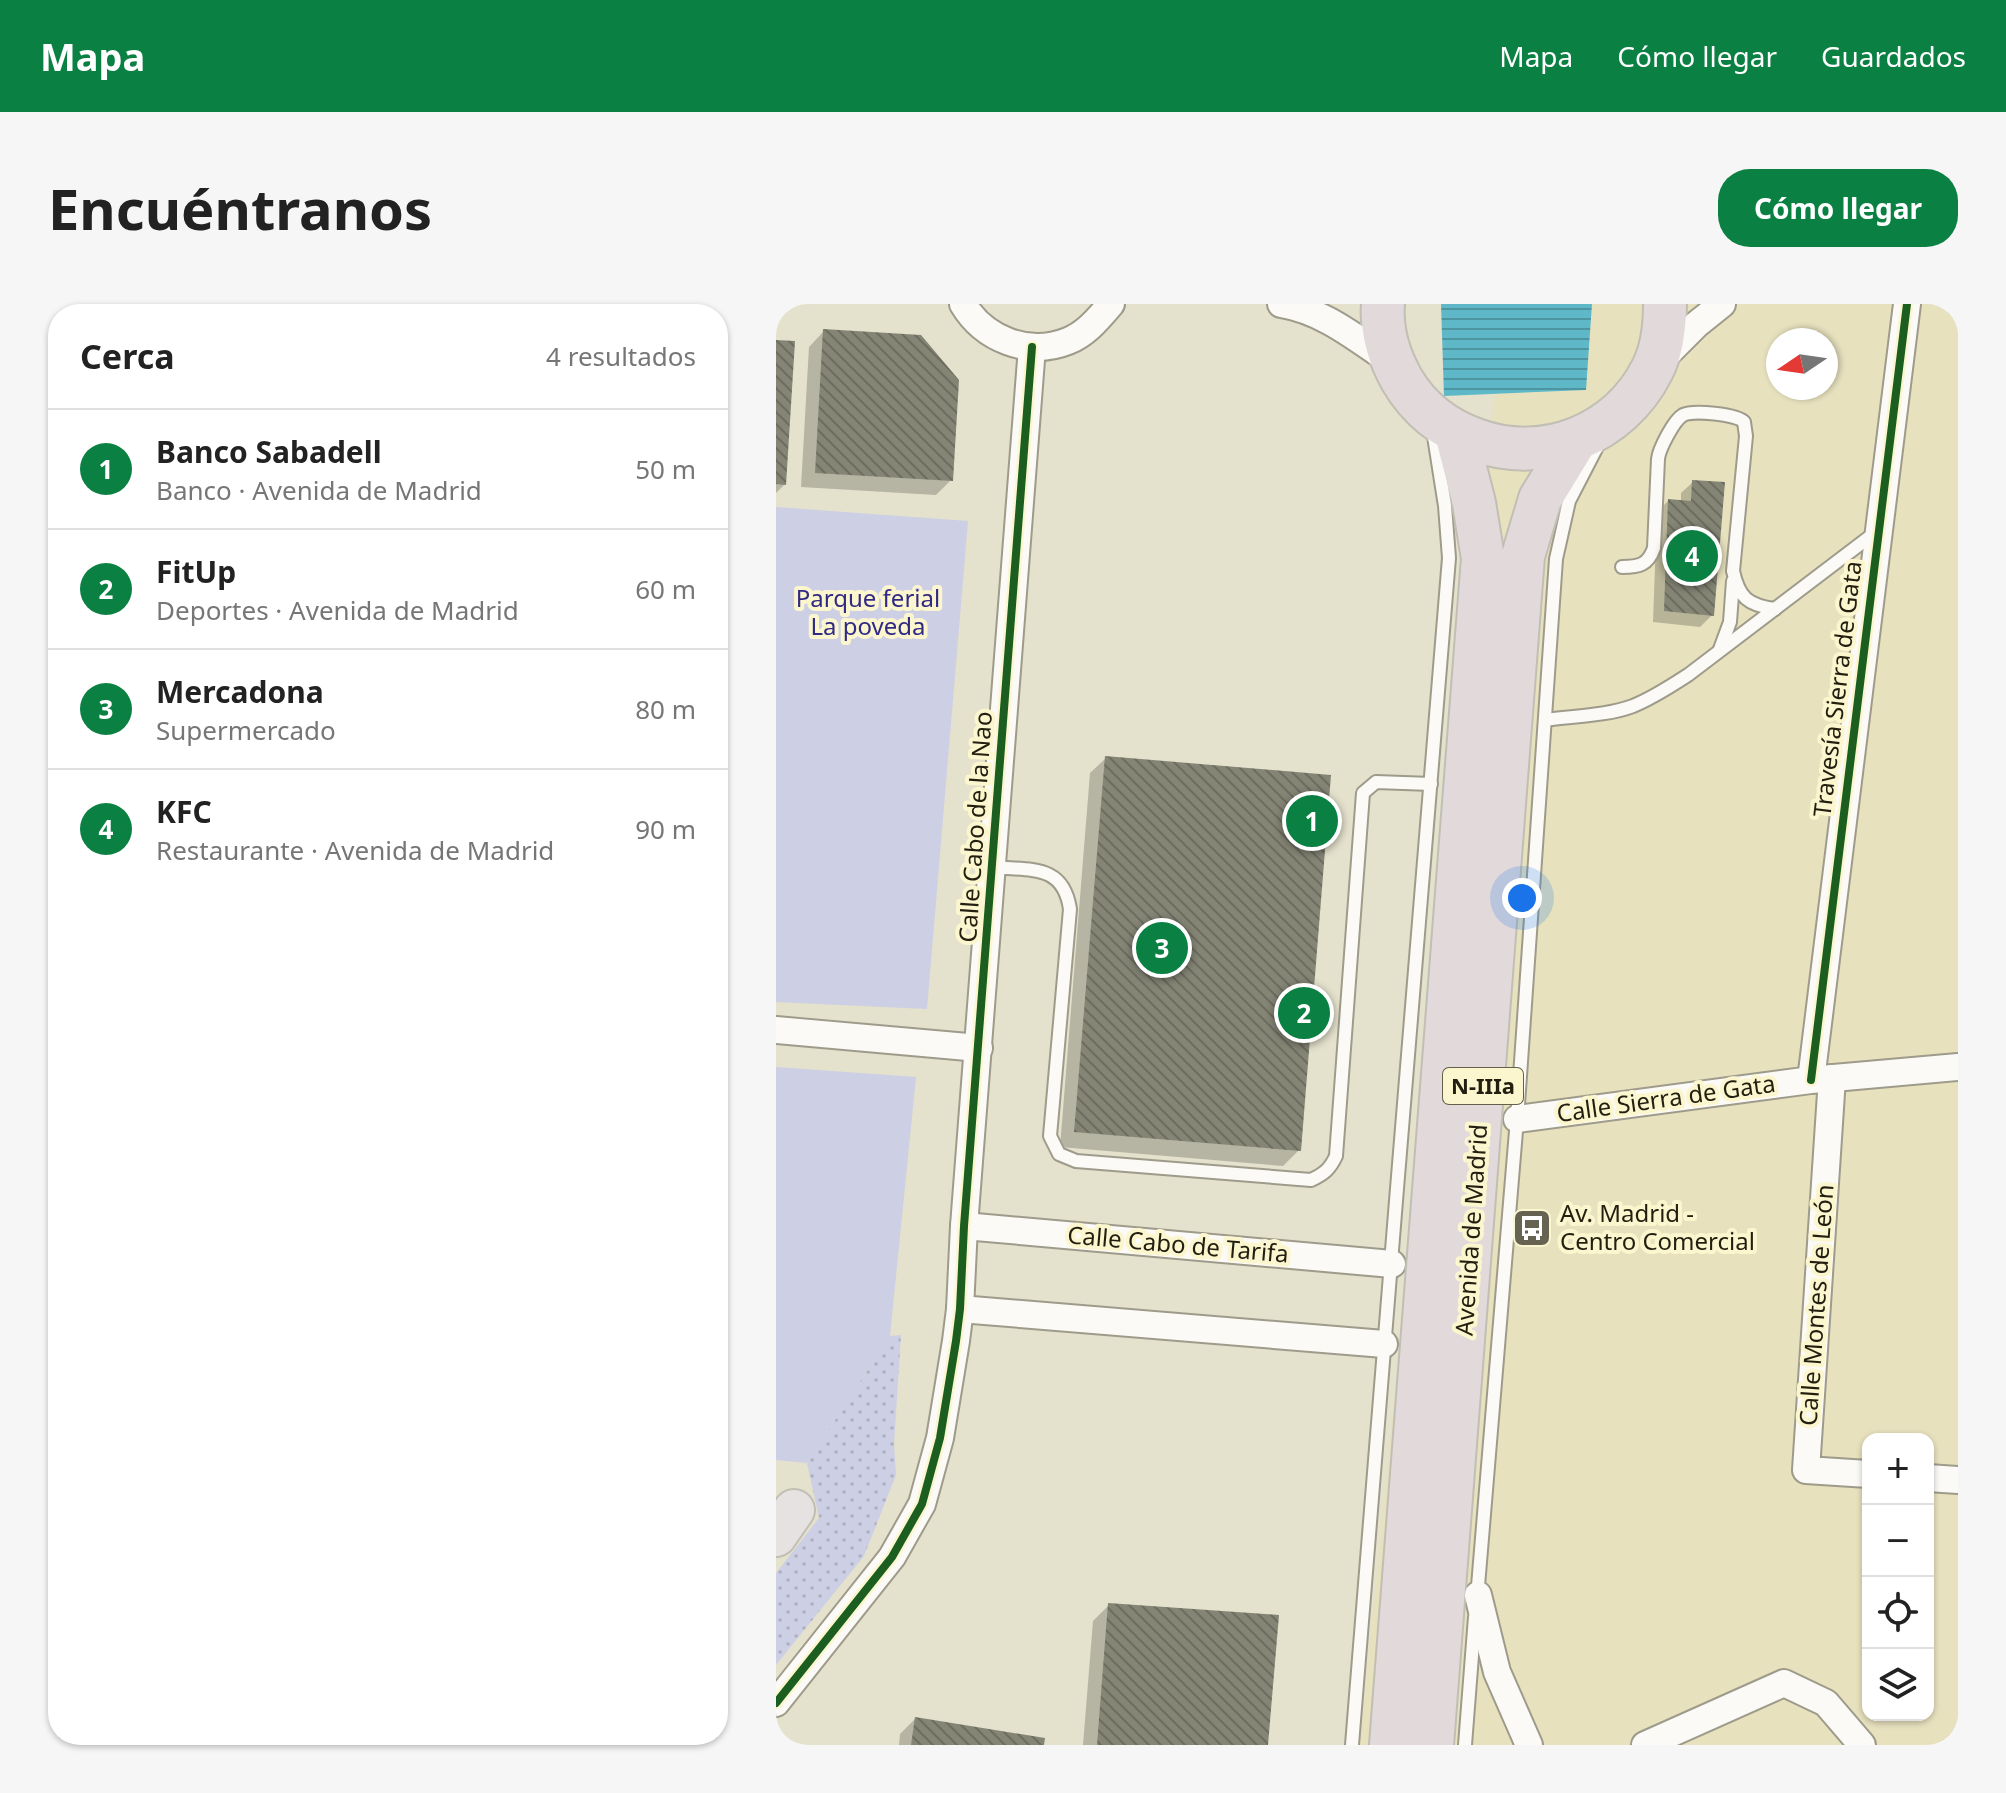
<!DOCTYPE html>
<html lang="es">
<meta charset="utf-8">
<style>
body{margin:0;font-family:"Noto Sans",sans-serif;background:#f6f6f6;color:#222}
.controls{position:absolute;right:24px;bottom:24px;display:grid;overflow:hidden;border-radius:16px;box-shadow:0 2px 6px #0004}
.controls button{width:72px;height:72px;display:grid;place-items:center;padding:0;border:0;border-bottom:2px solid #e0e0e0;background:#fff;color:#222;font:40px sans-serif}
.compass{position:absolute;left:990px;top:24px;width:72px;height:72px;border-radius:50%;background:#fff;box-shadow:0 2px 6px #0004;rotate:257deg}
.you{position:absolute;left:746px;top:594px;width:28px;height:28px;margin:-20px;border:6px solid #fff;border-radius:50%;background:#1a73e8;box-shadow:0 0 0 12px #1a73e833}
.badge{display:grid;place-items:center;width:52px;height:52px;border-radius:50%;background:#0b8043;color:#fff;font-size:26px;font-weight:700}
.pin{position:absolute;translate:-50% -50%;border:4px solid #fff;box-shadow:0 2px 8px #0006}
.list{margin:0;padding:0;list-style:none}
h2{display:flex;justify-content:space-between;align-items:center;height:104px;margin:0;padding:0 32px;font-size:34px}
h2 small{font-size:26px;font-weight:400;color:#767676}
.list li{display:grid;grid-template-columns:52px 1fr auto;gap:24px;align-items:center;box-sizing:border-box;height:120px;padding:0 32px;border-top:2px solid #e0e0e0}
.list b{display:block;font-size:30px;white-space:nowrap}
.list p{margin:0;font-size:26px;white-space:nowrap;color:#767676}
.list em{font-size:26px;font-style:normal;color:#767676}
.icon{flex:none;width:44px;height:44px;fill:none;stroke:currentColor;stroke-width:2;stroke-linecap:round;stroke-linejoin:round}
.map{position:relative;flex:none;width:1182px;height:1441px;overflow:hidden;border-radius:32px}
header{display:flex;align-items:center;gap:48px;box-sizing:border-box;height:112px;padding:0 40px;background:#0b8043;color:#fff}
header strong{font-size:38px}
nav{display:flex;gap:44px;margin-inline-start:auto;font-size:28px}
.intro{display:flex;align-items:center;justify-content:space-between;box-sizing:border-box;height:192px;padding:0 48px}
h1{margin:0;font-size:56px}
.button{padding:20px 36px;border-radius:32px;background:#0b8043;color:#fff;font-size:28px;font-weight:700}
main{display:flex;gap:48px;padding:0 48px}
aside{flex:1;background:#fff;border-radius:32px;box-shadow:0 2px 6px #0004}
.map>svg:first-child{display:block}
</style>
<header>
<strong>Mapa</strong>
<nav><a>Mapa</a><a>Cómo llegar</a><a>Guardados</a></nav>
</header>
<div class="intro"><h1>Encuéntranos</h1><a class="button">Cómo llegar</a></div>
<main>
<aside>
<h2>Cerca<small>4 resultados</small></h2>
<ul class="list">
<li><span class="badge">1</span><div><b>Banco Sabadell</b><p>Banco · Avenida de Madrid</p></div><em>50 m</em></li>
<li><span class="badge">2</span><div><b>FitUp</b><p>Deportes · Avenida de Madrid</p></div><em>60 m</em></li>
<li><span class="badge">3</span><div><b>Mercadona</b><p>Supermercado</p></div><em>80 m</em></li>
<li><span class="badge">4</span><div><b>KFC</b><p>Restaurante · Avenida de Madrid</p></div><em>90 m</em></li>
</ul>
</aside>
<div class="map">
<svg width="1182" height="1441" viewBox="0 0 1182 1441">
<defs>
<pattern id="garden-dots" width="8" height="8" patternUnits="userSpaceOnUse" patternTransform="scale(2)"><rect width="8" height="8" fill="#cdcfe4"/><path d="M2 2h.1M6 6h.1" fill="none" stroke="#b0b1c3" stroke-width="1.8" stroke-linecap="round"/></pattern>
<pattern id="water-rules" width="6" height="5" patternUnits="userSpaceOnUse" patternTransform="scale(2)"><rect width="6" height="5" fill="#5eb8c8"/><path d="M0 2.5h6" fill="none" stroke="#4d95a1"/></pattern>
<pattern id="building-back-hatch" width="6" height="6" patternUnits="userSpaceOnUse" patternTransform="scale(2)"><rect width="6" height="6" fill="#858576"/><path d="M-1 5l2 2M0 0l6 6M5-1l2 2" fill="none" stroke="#6c6c5f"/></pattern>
</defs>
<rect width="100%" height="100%" fill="#e4e1cc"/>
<path fill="#e7e1be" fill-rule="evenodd" d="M728,0H1182V1441H584ZM1002,36H1050V84H1002ZM1092,1135H1152V1411H1092Z"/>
<g fill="#cdcfe4">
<path d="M0,203L192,217L151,705L0,698Z"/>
<path d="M0,763L140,773L114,1032L31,1159L0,1156Z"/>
</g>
<path fill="url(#garden-dots)" d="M125,1031L118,1140L120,1171L88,1252L0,1361V1269L43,1214L31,1159L114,1032Z"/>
<path fill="url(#water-rules)" d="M665,0H816L810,86L668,92Z"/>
<g fill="#0003">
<path d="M48,27L175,176L160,191L25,183L33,43Z"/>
<path d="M0,38L8,181L0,189Z"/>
<path d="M917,178L936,311L924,323L877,318L881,208L892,197L905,198V189Z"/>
<path d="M330,454L523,846L507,862L284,843L314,469Z"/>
<path d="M333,1301L491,1441H307L317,1317Z"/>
<path d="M139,1415L266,1441H123L124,1430Z"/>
</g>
<g fill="url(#building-back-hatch)">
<path d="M47,25L145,31L183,76L177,177L39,169Z"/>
<path d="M0,36L19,37L10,181L0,180Z"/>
<path d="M916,176L949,178L938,312L888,307L892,195L915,197Z"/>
<path d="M329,452L555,471L525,847L298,828Z"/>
<path d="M332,1299L503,1311L492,1441H321Z"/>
<path d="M139,1413L269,1434L268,1441H135Z"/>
</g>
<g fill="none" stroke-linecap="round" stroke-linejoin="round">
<defs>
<g id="service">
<path d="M846,263C863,263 872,261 878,244L882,155C883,145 898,116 907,111C917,106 961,110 968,118L970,132L957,267C963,294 972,301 999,305"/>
<path d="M944,345L954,318L957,277"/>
<path d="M769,416C797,412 830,412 857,402C877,394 895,382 912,371L1100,228"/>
<path d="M216,563C254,567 287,559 294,605L274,832L283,850L300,857L535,876C548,870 554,865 560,852L587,489L600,478L655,480"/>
<path d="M701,1294L741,815L780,255L793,197L824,137"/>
<path d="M576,1441C606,1045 642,650 673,254L669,202L657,126"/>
<path d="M689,1441L699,1313"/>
</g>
<g id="minor">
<path d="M187,0C208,35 252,53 292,37C310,30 322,15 335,0"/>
<path d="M505,0C548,7 581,35 617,59"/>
<path d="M882,59L921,20L946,0"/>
<path d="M0,726L203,744"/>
<path d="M1056,774L1030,1166L1092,1170"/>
<path d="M1035,776L1131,0"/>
<path d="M741,815L1035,776L1182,763"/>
<path d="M188,922L616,960"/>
<path d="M184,1005L608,1040"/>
<path d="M1152,1174L1182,1176"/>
<path d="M702,1291L721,1368L753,1441"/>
<path d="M0,1399L116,1253L146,1200L164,1134L180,1037L184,1005L188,922L256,43"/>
<path d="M869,1441L1008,1379L1050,1399L1086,1441"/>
</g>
<path id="primary" d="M0,1232L18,1206"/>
<g id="trunk">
<path d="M607,0C605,26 613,53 626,76C643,105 669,125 700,136C768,161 844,130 876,66C887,45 889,22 889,0"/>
<path d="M615,1441L707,254L698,199L680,129"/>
<path d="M656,1441L747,252L764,195L800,136"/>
</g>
</defs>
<use href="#service" stroke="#9e9b8b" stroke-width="16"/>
<use href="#minor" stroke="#9e9b8b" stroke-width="30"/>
<use href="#primary" stroke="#c1bfb4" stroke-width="44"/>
<use href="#trunk" stroke="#c1bfb4" stroke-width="46"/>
<use href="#service" stroke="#fbfaf7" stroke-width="12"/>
<use href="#minor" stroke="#fbfaf7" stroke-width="26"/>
<use href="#primary" stroke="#e7e2e2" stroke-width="40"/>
<use href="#trunk" stroke="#e2d9db" stroke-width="42"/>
<defs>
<g id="cycleway">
<path d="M1035,776L1131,0"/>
<path d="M0,1399L116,1253L146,1200L164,1134L180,1037L184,1005L188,922L256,43"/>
</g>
</defs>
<use href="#cycleway" stroke="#fcf6cf" stroke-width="13"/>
<use href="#cycleway" stroke="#1b5e20" stroke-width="8"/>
</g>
<defs>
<symbol id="bus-square" viewBox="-11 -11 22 22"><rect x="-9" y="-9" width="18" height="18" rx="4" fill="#666352" stroke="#fcf6cf"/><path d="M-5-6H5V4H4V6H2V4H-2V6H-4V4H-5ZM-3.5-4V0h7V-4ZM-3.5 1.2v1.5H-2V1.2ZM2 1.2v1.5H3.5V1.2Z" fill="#fff"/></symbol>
</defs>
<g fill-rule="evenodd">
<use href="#bus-square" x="734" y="902" width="44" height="44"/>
</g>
<g text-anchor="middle" stroke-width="8" stroke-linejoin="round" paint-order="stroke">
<rect fill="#fcf6cf" stroke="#63604a" stroke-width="2" x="667" y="764" width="80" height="36" rx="6"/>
<g font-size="22" font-weight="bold" fill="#221f11">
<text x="707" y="790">N-IIIa</text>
</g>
<g font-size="24" fill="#312a84" stroke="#fcf6cf">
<text x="92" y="303">Parque ferial<tspan x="92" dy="28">La poveda</tspan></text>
</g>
<g font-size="24" fill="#221f11" stroke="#fcf6cf">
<text transform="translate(1062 385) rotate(-83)" y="8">Travesía Sierra de Gata</text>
<text transform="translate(200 523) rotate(-86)" y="8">Calle Cabo de la Nao</text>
<text transform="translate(890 795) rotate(-8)" y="8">Calle Sierra de Gata</text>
<text transform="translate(696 926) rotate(-86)" y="8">Avenida de Madrid</text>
<text transform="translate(402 941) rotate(5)" y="8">Calle Cabo de Tarifa</text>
<text transform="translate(1041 1001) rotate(-86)" y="8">Calle Montes de León</text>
</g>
<g font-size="24" fill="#221f11" stroke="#fcf6cf" text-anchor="start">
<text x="784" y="918">Av. Madrid -<tspan x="784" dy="28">Centro Comercial</tspan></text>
</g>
</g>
</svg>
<div class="controls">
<button>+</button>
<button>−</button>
<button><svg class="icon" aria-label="locate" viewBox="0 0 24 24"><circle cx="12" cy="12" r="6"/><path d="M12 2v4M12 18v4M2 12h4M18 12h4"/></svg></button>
<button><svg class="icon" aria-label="layers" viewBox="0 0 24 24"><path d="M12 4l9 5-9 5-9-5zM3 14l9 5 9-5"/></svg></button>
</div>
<svg class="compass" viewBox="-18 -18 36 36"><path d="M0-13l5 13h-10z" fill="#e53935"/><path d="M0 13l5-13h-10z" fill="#767676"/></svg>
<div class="you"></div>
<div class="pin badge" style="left:536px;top:517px">1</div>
<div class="pin badge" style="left:528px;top:709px">2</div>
<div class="pin badge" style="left:386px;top:644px">3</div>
<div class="pin badge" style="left:916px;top:252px">4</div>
</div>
</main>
